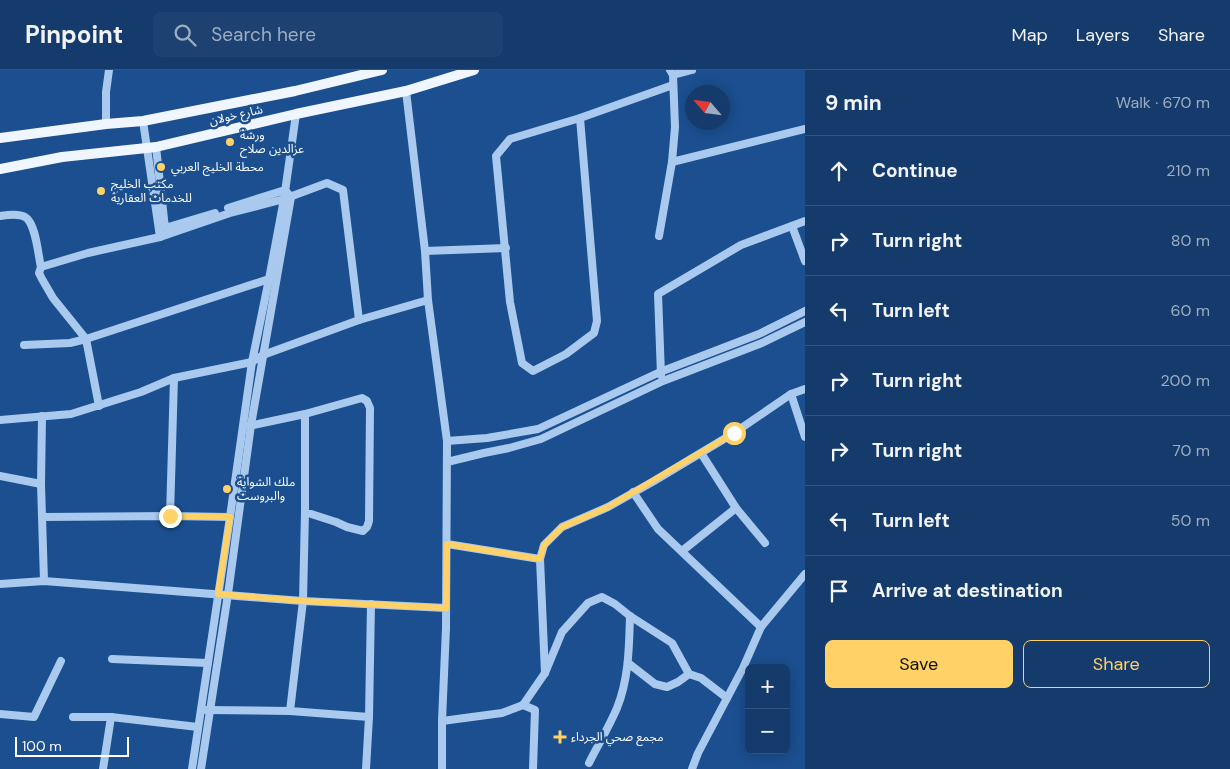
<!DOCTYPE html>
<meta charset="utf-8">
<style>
body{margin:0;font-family:"DM Sans","Noto Sans Arabic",sans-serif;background:#1d4271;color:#f1f3f6}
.controls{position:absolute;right:15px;bottom:15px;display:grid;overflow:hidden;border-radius:8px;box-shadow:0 2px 12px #0003}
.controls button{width:45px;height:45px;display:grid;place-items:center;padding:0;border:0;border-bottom:1px solid #33557e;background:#143b6b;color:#f1f3f6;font:25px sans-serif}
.compass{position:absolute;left:685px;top:15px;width:45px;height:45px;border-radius:50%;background:#143b6b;box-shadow:0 2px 12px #0003;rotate:298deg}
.scale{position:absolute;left:15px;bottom:12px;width:114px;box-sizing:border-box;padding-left:5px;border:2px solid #fff;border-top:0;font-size:14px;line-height:18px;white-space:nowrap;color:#fff;-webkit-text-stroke:4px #1b4f8f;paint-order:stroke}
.stop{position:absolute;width:15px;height:15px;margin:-11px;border:4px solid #ffd166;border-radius:50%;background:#fff}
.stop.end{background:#ffd166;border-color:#fff;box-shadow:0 1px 5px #0008}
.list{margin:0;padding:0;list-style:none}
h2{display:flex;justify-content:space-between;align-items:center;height:65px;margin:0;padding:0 20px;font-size:21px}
h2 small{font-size:16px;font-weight:400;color:#9dadc1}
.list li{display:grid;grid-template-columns:32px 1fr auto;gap:15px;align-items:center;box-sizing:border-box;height:70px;padding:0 20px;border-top:1px solid #33557e}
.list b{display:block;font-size:19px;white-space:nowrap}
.list em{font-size:16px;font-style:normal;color:#9dadc1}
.actions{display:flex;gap:10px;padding:15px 20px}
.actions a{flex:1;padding:11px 0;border:1px solid #ffd166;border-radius:8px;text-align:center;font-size:18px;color:#ffd166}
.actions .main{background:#ffd166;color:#111}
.icon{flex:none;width:28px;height:28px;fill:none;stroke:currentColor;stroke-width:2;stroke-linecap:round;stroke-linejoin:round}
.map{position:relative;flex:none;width:805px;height:699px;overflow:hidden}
header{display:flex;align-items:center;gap:30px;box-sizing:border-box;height:70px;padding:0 25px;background:#143b6b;border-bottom:1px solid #33557e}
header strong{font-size:24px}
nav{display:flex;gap:28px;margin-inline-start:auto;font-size:18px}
.search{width:350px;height:45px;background:#1d4271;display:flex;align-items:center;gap:12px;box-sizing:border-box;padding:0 18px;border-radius:8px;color:#9dadc1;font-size:19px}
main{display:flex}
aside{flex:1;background:#143b6b}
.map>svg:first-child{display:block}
</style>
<header>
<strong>Pinpoint</strong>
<div class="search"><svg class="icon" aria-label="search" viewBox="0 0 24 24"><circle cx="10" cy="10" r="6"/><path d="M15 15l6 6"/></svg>Search here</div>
<nav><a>Map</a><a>Layers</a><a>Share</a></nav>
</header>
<main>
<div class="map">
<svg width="805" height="699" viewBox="0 0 805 699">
<rect width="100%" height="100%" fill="#1b4f8f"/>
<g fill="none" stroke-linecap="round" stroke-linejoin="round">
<g stroke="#a9c9ee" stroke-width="8">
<path d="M673,5L692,0"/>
<path d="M406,21L425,181L428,230L447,371L446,558L442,651V699"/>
<path d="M296,44L284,129L327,113L343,120L359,250"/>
<path d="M580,48L597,251L594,263L566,284L533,301L522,293L510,232L496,86L510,69L580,48L673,15"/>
<path d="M143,51L160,167L230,143L284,129L269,209L252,292L230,447L192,699"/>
<path d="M106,54V22L109,0"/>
<path d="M156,77L165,158L215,143"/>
<path d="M672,92L805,59"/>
<path d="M0,146C7,145 18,143 25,147C36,153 38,185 41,197"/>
<path d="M792,156L805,191"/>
<path d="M659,166L672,92L675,57L673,5L670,0"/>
<path d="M160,167L88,183L41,197L39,203L42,209L53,228L86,269L269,209"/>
<path d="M425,181L506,178"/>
<path d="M24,275L70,273L86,269L99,336"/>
<path d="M661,305L658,224L741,175L805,151"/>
<path d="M791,324L805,367"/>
<path d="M42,346L41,414L44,511"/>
<path d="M0,350L71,344L141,322L174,308L252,292L263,285L359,250L428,230"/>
<path d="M249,356L305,344L362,328L367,331L370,338L369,451L367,457L363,461L347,457L336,452L305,442V344"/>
<path d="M447,371L487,368L538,359L660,302L759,264L805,241"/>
<path d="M701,383L736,438L765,473"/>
<path d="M447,392L484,383L509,378L541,369L663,311L762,273L805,252"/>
<path d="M0,406L41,414"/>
<path d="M633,422L658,459L761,557"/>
<path d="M305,442L303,531L290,641L369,647L366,699"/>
<path d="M170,446L174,308"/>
<path d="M43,447L170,446L230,447"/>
<path d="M447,474L540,489"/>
<path d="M682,481L736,438"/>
<path d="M0,514L44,511L303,531L446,538"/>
<path d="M112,589L208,593"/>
<path d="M628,593L655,614L667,617L678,612L689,604L701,608L727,628"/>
<path d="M545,603L540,489L544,475L562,457L608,437L654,411L734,363L791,324L805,319"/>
<path d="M523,635L535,640L533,699"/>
<path d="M206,640L290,641"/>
<path d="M0,644L34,647L61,591"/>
<path d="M73,647H111"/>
<path d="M369,647L371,534"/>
<path d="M442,651L502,643L523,635L545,603L562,562L588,533L602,527L615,534L630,546L672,573L689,604"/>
<path d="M589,693C598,675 609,657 617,638C629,608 629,577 630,546"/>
<path d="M103,699L111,647L198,657"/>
<path d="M201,699L228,524L251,355L291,127L285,120L228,138"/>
<path d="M692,699L698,683L743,598L761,557L805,504"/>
</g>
<g stroke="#f0f6ff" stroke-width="10">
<path d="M0,68L106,54L143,51L295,21L382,0"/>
<path d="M0,99L62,87L156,77L296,44L406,21L474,0"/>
</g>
</g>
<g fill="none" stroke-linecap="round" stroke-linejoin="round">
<path stroke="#ffd166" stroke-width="6" d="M170,446L230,447L218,524L303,531L446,538L447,474L540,489L544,475L562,457L608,437L734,363"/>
</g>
<g fill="#ffd166" stroke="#1b4f8f" stroke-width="2">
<circle cx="230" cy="72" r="5"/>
<circle cx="161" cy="97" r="5"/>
<circle cx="101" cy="121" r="5"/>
<circle cx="227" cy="419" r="5"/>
<path d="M557.5 659.5h5v5h5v5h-5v5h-5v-5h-5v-5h5z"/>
</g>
<g text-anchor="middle" stroke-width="5" stroke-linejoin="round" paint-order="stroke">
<g font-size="12" fill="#fff" stroke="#1b4f8f">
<text transform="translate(236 45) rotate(-13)" y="4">شارع خولان</text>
</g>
<g font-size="12" fill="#fff" stroke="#1b4f8f" text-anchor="start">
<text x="240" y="69">ورشة<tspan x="240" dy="14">عزالدين صلاح</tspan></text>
<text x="171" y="101">محطة الخليج العربي</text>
<text x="111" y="118">مكتب الخليج<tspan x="111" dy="14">للخدمات العقارية</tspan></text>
<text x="237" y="416">ملك الشواية<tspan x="237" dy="14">والبروست</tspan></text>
<text x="571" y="671">مجمع صحي الجرداء</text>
</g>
</g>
</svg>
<div class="controls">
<button>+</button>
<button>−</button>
</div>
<svg class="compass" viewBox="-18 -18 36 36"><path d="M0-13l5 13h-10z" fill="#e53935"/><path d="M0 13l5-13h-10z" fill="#9dadc1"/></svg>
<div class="scale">100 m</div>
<div class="stop" style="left:734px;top:363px"></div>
<div class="stop end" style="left:170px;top:446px"></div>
</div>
<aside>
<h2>9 min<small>Walk · 670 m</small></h2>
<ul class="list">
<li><svg class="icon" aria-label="ahead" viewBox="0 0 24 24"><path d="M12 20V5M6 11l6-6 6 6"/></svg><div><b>Continue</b></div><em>210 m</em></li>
<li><svg class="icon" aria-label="right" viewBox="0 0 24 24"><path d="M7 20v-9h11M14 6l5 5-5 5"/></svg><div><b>Turn right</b></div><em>80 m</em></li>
<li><svg class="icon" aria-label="left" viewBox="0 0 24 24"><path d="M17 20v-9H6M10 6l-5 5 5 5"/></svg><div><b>Turn left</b></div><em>60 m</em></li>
<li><svg class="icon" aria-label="right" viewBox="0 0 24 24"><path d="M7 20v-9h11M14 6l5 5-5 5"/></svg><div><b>Turn right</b></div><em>200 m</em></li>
<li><svg class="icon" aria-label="right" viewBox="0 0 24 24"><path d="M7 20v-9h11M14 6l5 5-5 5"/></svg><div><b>Turn right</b></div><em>70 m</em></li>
<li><svg class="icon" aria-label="left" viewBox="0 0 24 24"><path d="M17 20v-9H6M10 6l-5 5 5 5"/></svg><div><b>Turn left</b></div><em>50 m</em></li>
<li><svg class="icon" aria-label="arrive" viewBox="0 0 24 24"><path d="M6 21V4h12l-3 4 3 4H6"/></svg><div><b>Arrive at destination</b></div></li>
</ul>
<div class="actions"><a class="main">Save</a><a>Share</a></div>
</aside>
</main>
